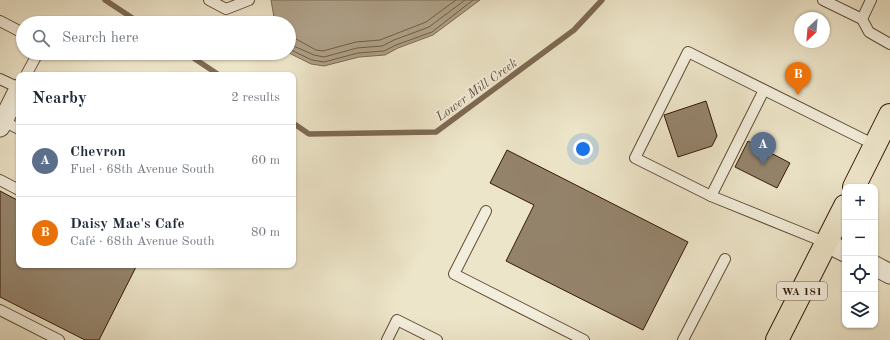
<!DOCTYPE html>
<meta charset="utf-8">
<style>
body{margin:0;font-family:"Old Standard TT",serif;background:#f6f6f7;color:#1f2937}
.controls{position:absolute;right:12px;bottom:12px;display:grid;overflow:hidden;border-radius:8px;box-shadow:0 1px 3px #0004}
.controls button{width:36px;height:36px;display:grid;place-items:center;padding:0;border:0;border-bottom:1px solid #e0e1e3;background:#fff;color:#1f2937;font:20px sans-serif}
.compass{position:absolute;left:794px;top:12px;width:36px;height:36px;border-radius:50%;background:#fff;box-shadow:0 1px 3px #0004;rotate:206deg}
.you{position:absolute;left:583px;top:149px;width:14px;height:14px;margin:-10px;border:3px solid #fff;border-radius:50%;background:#1a73e8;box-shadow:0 0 0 6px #1a73e833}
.badge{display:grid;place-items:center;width:26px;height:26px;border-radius:50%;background:#8f2418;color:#fff;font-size:13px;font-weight:700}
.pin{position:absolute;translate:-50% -33px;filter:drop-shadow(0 1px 2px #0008)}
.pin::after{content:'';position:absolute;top:21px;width:14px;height:12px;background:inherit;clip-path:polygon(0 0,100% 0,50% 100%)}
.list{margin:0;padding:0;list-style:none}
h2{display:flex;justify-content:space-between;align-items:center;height:52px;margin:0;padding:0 16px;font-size:17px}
h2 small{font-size:13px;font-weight:400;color:#747a83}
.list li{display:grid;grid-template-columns:26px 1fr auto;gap:12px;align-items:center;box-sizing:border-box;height:72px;padding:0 16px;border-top:1px solid #e0e1e3}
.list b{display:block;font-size:15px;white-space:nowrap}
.list p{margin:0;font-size:13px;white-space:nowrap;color:#747a83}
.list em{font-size:13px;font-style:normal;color:#747a83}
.icon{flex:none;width:22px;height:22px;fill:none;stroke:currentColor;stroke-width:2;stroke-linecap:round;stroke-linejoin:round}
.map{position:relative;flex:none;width:890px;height:340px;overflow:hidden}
.search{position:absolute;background:#fff;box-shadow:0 1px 3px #0004;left:16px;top:16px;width:280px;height:44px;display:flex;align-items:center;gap:10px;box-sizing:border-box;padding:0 14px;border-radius:22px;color:#747a83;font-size:15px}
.panel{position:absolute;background:#fff;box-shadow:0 1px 3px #0004;left:16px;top:72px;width:280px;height:196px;border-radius:8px}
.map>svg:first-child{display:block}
</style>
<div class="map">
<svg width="890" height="340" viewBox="0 0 890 340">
<rect width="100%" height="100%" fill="#ede5c9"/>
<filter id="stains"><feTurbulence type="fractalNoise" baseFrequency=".005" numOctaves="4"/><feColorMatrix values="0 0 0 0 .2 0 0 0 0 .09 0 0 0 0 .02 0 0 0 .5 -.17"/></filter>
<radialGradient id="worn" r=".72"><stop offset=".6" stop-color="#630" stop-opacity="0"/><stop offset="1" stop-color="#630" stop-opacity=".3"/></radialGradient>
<path fill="#aea087" stroke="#7d6a53" d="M271,0H480L433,35L398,48L385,55L359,57L324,66L311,64L289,53V23H275Z"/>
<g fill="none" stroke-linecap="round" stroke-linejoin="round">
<g stroke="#715c46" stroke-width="1">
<path d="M289,38L296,39L316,50L323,51L356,42L380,40L426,22L456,0"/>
<path d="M289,44L314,55L324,57L357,48L382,46L394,40L429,27L465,0"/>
<path d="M289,49L312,60L324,62L358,53L384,51L396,45L432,32L473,0"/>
</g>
<g stroke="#7d6a53" stroke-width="5.5">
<path d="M105,0L140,23"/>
<path d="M186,53L219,75"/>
<path d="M293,123L309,134L436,132L574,30L602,0"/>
</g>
</g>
<g fill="#94836b" stroke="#341906">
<path d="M706,101L717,136L712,146L678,157L664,115Z"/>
<path d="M748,141L790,163L777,188L735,167Z"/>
<path d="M507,150L688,242L643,330L506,261L534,205L490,183Z"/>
<path d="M0,191L19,201V265H137L99,340H85L0,297Z"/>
</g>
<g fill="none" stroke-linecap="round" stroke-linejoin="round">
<defs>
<g id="lane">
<path d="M209,0L226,9L249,0"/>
<path d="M823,0L862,19"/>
<path d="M871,0L862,19L869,32L890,44"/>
<path d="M0,21L23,33"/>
<path d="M26,75L38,53"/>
<path d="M0,79L19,88"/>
<path d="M3,121L19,129"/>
<path d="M0,180L19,190"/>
<path d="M711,196L764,90"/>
<path d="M486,211L454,274L584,340"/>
<path d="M827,243L711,196L635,158L688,52L875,145"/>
<path d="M0,310L59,340"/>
<path d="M387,340L397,320L437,340"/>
<path d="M683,340L725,259"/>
</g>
<g id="street">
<path d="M0,127L19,89"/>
<path d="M827,243L845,252"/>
<path d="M875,266L890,274"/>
</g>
<g id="primary">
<path d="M854,187L890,115"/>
<path d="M777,340L845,206"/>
</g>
</defs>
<use href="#lane" stroke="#624c37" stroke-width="12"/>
<use href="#street" stroke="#624c37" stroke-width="21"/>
<use href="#primary" stroke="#341906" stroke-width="24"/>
<use href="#lane" stroke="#f3eedc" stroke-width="10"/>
<use href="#street" stroke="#f3eedc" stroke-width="19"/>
<use href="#primary" stroke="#ede5c9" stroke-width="22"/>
</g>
<g text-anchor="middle" stroke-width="4" stroke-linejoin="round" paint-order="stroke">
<rect fill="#f3eedc" stroke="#6d5946" stroke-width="1" x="777" y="282" width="50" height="18" rx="3"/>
<g font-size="11" font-weight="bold" fill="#341906">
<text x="802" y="295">WA 181</text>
</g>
<g font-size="13" font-style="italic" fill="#654f3a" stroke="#f3eedc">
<text transform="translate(476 89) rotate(-36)" y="5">Lower Mill Creek</text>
</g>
</g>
<rect width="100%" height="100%" filter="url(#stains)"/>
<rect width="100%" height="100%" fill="url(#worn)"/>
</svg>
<div class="controls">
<button>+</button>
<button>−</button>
<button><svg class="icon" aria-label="locate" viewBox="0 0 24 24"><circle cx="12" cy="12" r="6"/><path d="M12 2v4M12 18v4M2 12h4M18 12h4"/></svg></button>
<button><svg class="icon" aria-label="layers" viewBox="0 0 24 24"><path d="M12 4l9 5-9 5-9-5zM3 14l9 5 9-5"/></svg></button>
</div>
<svg class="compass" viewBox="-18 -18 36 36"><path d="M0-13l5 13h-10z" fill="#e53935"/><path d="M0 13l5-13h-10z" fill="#747a83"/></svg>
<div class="you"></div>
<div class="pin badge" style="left:763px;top:165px;background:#5c6f8a">A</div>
<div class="pin badge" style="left:798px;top:95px;background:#e8710a">B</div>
<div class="search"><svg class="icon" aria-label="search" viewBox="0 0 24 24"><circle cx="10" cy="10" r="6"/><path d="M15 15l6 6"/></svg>Search here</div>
<section class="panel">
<h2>Nearby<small>2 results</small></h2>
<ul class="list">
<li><span class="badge" style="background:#5c6f8a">A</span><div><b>Chevron</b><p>Fuel · 68th Avenue South</p></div><em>60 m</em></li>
<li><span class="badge" style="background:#e8710a">B</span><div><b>Daisy Mae's Cafe</b><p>Café · 68th Avenue South</p></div><em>80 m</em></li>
</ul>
</section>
</div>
